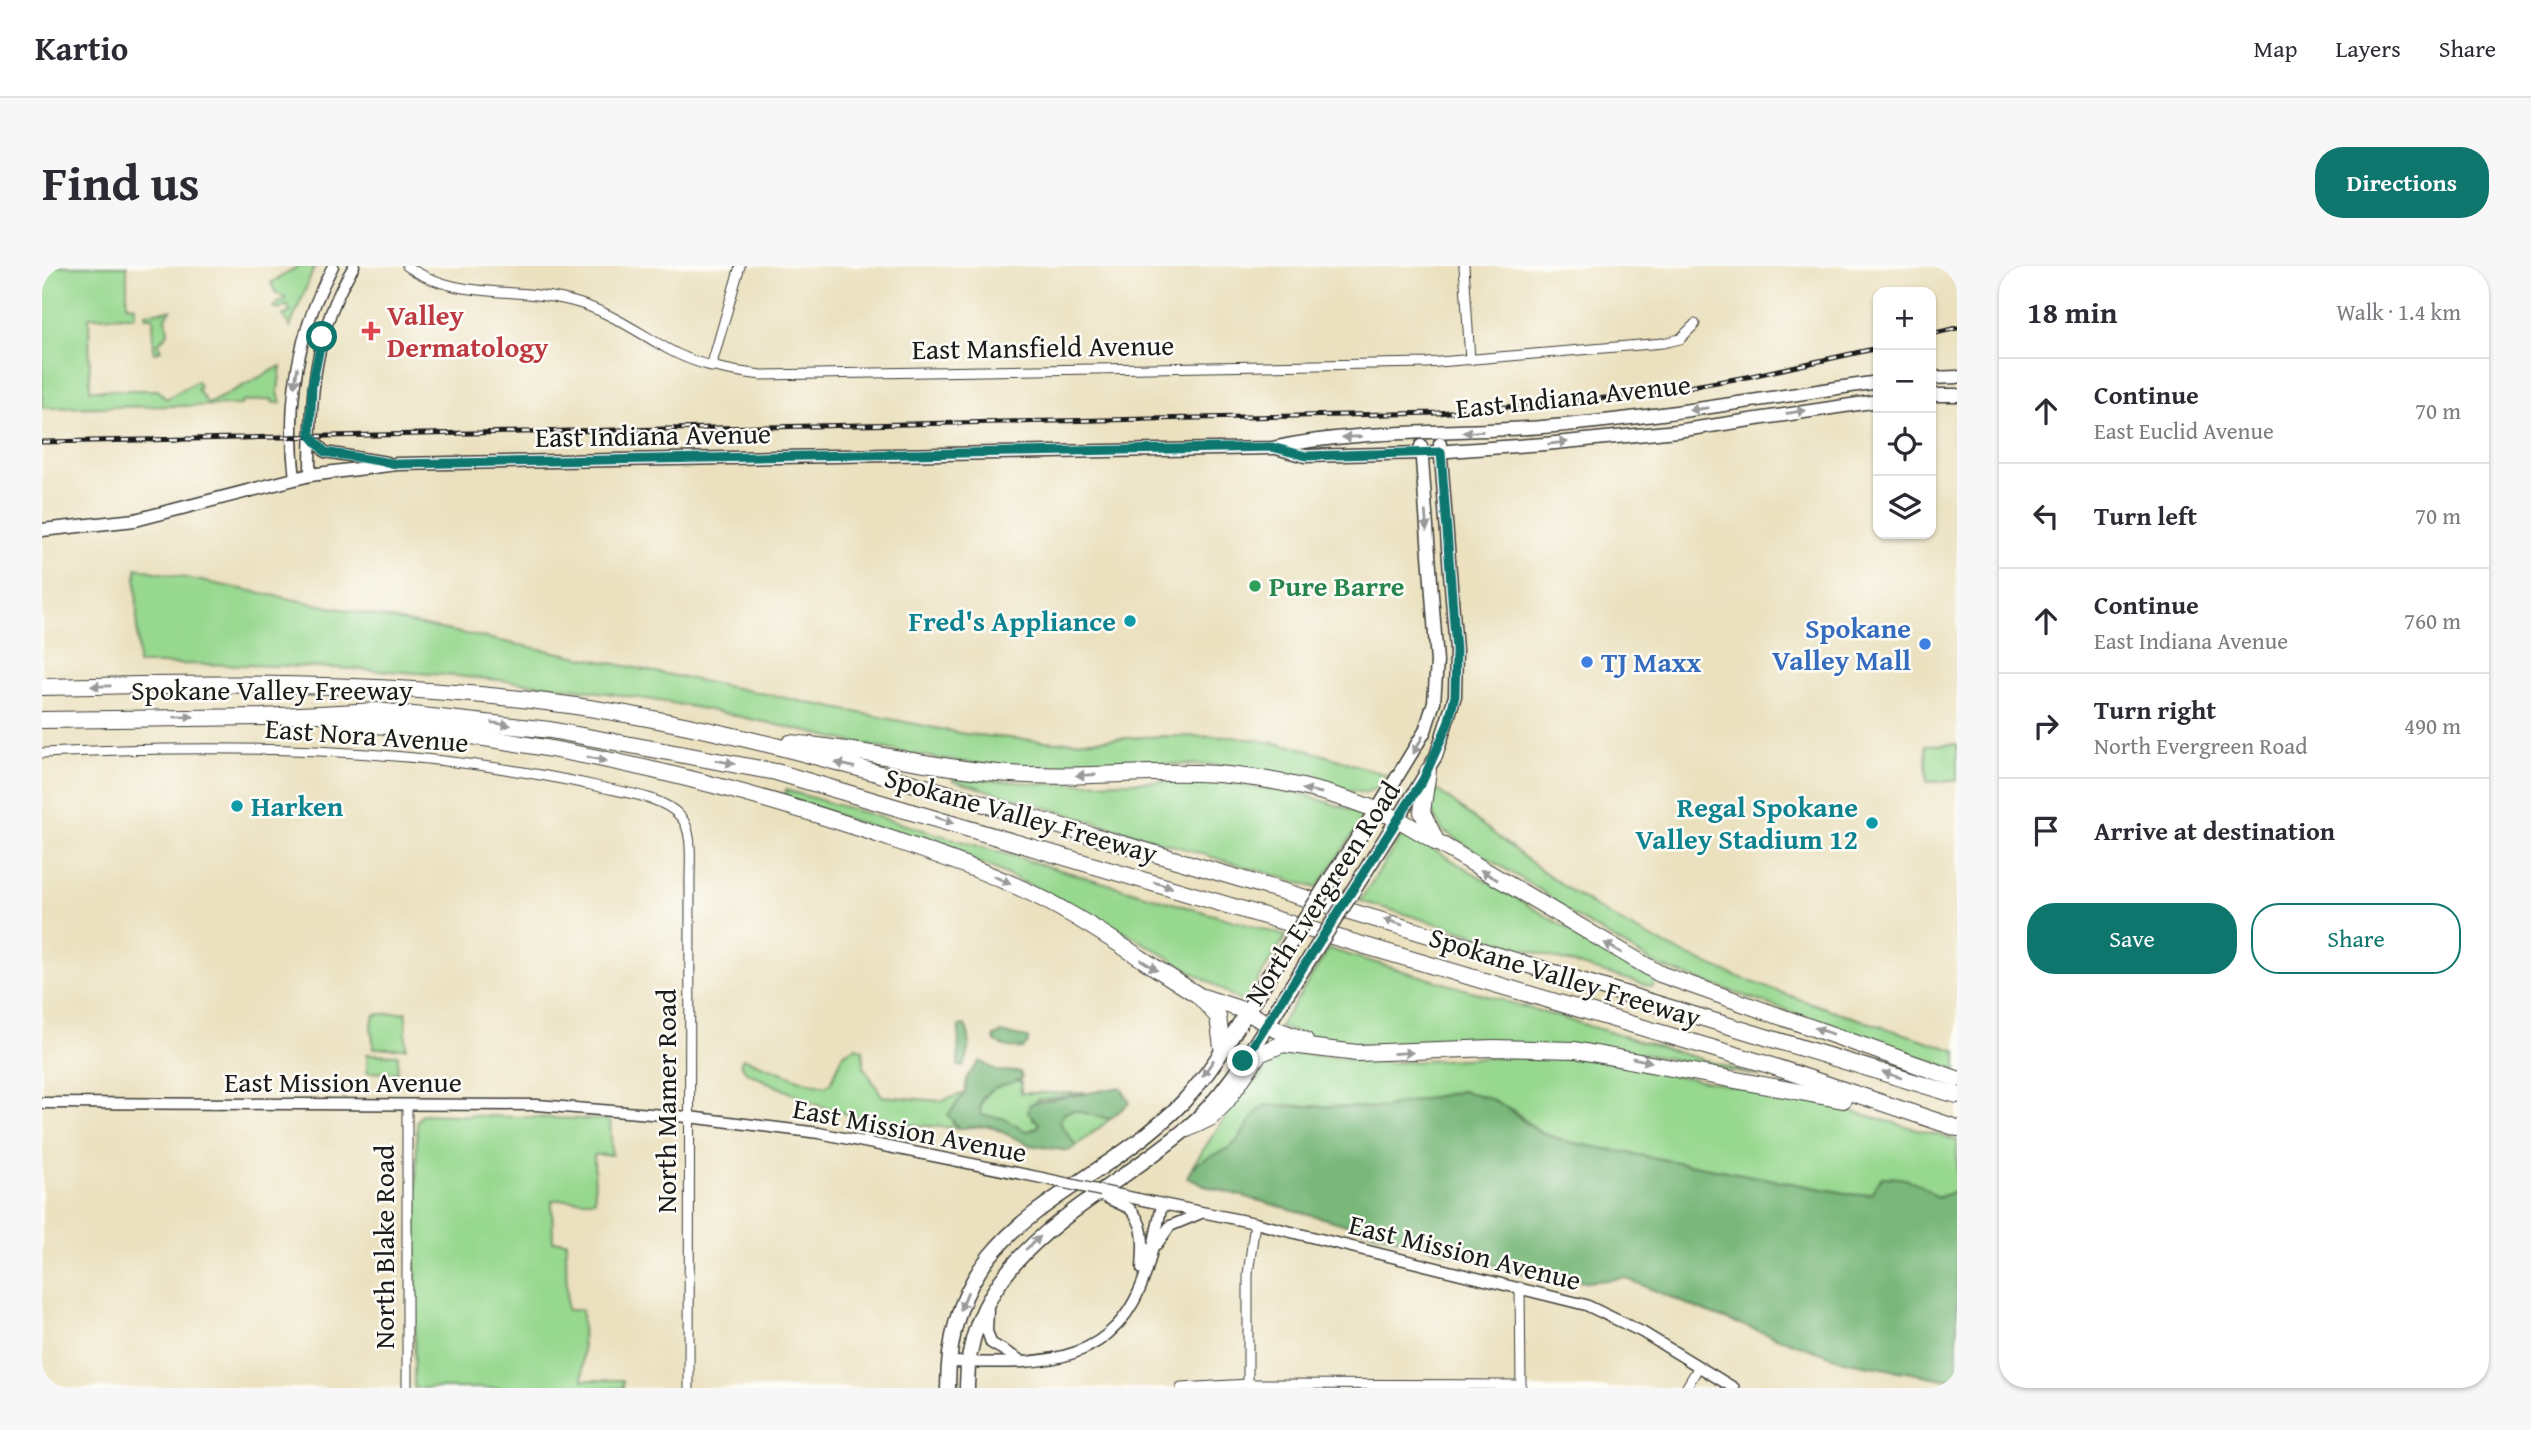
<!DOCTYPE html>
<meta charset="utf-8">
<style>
body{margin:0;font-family:"Gentium Book Plus",serif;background:#f7f7f7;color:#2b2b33}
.controls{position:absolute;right:21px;top:21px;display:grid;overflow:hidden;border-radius:14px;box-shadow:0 2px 5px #0004}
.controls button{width:63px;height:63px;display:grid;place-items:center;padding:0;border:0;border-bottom:2px solid #e1e1e2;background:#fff;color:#2b2b33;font:35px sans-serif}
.stop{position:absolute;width:21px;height:21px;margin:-16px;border:5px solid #0f766e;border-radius:50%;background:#fff}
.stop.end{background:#0f766e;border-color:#fff;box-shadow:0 2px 7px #0008}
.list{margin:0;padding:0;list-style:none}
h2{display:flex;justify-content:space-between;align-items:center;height:91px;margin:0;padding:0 28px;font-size:30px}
h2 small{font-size:23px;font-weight:400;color:#7c7c81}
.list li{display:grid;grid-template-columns:46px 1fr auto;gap:21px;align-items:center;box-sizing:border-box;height:105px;padding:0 28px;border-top:2px solid #e1e1e2}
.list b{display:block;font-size:26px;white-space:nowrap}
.list p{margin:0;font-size:23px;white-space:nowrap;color:#7c7c81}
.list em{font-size:23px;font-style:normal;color:#7c7c81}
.actions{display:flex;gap:14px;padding:21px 28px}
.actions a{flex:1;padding:16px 0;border:2px solid #0f766e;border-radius:28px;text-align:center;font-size:24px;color:#0f766e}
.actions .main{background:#0f766e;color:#fff}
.icon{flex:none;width:38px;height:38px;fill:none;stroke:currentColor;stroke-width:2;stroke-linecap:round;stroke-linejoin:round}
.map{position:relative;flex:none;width:1915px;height:1122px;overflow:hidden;border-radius:28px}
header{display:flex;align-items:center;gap:42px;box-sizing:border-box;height:98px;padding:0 35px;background:#fff;border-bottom:2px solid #e1e1e2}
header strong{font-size:33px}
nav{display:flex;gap:38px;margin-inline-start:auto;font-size:24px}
.intro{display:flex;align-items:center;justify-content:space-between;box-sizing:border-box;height:168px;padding:0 42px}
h1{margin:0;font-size:49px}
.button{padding:18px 32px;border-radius:28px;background:#0f766e;color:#fff;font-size:24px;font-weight:700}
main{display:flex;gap:42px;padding:0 42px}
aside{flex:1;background:#fff;border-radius:28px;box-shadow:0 2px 5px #0004}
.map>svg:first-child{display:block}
</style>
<header>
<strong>Kartio</strong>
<nav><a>Map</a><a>Layers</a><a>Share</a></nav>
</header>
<div class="intro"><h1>Find us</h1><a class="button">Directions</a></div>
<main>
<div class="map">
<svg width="1915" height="1122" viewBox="0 0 1915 1122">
<rect width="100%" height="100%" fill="#fdfcf7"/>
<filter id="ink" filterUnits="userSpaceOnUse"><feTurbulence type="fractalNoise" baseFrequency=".0143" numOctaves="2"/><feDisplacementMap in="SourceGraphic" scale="14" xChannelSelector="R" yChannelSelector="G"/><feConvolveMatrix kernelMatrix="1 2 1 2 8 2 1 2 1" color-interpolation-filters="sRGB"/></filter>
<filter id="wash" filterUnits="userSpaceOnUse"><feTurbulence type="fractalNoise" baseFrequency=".00686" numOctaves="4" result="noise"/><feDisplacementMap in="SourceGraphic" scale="28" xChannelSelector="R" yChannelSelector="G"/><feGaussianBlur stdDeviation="1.57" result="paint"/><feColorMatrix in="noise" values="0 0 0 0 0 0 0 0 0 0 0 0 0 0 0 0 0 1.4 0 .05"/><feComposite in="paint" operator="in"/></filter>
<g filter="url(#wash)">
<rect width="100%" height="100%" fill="#ebe1bf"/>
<g fill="#97d88f" stroke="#5a7a56" stroke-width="2">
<path d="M0,0H85V39L93,40V50L47,51L48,124H116L124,133L155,115L158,121L155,123L166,138L239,100L236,126L239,137H231L230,133L200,136L199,139L0,142Z"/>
<path d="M257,0H273L248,61L241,50L249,46L245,39L236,44L231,41L244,32L234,27L229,17Z"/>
<path d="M129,44L124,51L126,67L116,78L119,84L112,87L111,51H104L103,47Z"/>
<path d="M94,302L923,468L1013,476L1122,470L1195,471L1256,481L1345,509L1335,521L1324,527C1272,520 1224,501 1171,499C1088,495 1005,507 922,496C825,484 732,455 635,438C456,407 277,397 96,398Z"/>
<path d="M1915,478V515L1885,516L1884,479Z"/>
<path d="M913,511L1003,518L1167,514L1257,527L1324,549L1275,622L911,514Z"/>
<path d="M1394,523C1451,566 1508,615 1570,651C1678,713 1797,746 1915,785V804L1617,700L1526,646L1501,626L1400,564L1389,543Z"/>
<path d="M744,524L1244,670L1202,737L1082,665L1062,659L1025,637L949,601L742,532Z"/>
<path d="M1362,566L1613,714L1611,721L1318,635Z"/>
<path d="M1287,683L1719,811C1669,802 1617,788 1566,784C1457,777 1342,798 1237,761Z"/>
<path d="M364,746V782H332L329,761L332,749Z"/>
<path d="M814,781L821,784L822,801L840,830L899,835L923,827L913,839L910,857L917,862L831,856L775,839L704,806L698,798L701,792L762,815L783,820L789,816L802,787Z"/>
<path d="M1236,785L1346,797L1477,790L1535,791L1776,836L1915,874V925L1895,932L1840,911L1829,927L1814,929L1526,876L1496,865L1471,844L1420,825L1338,842L1224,839L1216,845L1192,879L1150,901L1220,795Z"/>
<path d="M325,788L356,789L355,807L325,806Z"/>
<path d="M967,815H979V827H1045L995,834L991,853L998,857L996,861L984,866L975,859L939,850C936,832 952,819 967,815Z"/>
<path d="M1031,844L1068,853L1034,880L1018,857L1021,848Z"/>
<path d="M381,848L568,854L570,889H552L553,934H510L511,975H524L525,1044H540L541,1114H581V1122H372L375,855Z"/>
</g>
<g fill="#79b87a" stroke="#4a6a4b" stroke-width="2">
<path d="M923,759C930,773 928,788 921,801L916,800L917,760Z"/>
<path d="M959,767L986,772V777L981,782C971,783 962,781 953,776L952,770Z"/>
<path d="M938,795L954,805L978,806L980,812C966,821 933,819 939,849L961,852L984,866L996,861L997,857L986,846L988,838L1078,821L1088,836L1068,853L1031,844L1021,848L1018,857L1034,880L1027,885L987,879L948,860L917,862L906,849L923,827L925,811Z"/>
<path d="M1420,825C1461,833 1463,842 1494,864C1503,870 1516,872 1526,876L1814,929L1829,927L1840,911C1865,911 1877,915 1895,932L1915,925V1115L1805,1096L1666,1047L1583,1012L1545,1016L1480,1007L1167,921L1145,912C1151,890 1179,891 1193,877C1204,866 1210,846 1224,839L1338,842Z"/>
</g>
</g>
<g filter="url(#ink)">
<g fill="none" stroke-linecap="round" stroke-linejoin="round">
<defs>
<g id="minor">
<path d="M365,0C415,35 473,20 529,35C565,44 592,64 624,82C653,99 687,105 720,109L1385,97L1621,77L1638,73L1653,58"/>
<path d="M1422,0L1428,94"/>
<path d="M669,101L698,0"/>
<path d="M0,487C184,478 373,480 554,520C579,526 620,530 638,550C653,565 647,602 648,622L647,1122"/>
<path d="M1478,1021L1479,1122"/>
<path d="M1206,1118V1008L1213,957"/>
<path d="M365,1122V839"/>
<path d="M1139,1122L1206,1118L1479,1119"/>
<path d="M1644,1122L1656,1102"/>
</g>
<g id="tertiary">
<path d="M268,169L283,186L345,196"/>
<path d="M268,209C268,135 271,65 312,0"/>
<path d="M253,213C244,139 255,66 291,0"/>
<path d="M0,837L495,839L647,851L777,867L1000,912"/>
<path d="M1096,933L1213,957L1544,1039L1600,1066L1692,1122"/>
<path d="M1087,942C1105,958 1101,982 1100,1003"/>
<path d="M1115,978L1128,960L1157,948"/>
<path d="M946,1044L945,1065L949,1077L978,1094"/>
<path d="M907,1096C992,1097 1072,1106 1104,1007C1111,985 1115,961 1120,939"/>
</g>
<g id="secondary">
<path d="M1889,112L1915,111"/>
<path d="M1889,129H1915"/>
<path d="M1234,182L1263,190L1379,187L1503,178L1635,165L1836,135"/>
<path d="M0,264L93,254L268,209L355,198L1230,182C1314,163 1413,168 1500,161C1613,152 1724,132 1836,116"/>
<path d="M1335,544L1383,465L1392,436L1395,396L1379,180"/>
<path d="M1356,553L1394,490L1413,430L1414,384L1398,178"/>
</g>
<g id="primary">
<path d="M1290,611L1335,544"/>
<path d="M1314,620L1356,553"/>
<path d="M906,1122C906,949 1044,936 1141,836C1177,798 1205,743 1234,699"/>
<path d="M925,1122C924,986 1055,938 1144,863C1190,825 1224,758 1257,709"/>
</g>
<g id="motorway">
<path d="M0,421C169,417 336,415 504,436C691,459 871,518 1052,570C1340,653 1627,742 1915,829"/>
<path d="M0,454L220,451L335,445L508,464L734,506L1724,798L1915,862"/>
<path d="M294,456C474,468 655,508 826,565C881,584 937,602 989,627C1047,655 1101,695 1156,729L1176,751L1180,781"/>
<path d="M748,477C822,483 894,503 969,508C1031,513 1093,505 1155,507C1221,509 1295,525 1356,553L1618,708L1915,813"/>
<path d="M1386,505L1380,546L1395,577"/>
<path d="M1161,731L1204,745L1233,763L1263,774"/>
<path d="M1145,863L1168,852L1184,836L1217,788L1241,778L1315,787L1452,782L1533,784L1801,834"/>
</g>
</defs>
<use href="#minor" stroke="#3b3a34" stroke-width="11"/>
<use href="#tertiary" stroke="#3b3a34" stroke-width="13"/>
<use href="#secondary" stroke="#3b3a34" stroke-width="15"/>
<use href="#primary" stroke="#3b3a34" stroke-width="17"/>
<use href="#motorway" stroke="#3b3a34" stroke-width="18"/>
<use href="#minor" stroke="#fff" stroke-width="9"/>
<use href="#tertiary" stroke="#fff" stroke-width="10"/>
<use href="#secondary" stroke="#fff" stroke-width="12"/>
<use href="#primary" stroke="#fff" stroke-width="14"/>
<use href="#motorway" stroke="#fff" stroke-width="16"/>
<defs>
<g id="rail">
<path d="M1889,68L1915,62"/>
<path d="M0,176L1396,147L1598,129L1705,111L1836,82"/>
</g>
</defs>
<use href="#rail" stroke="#1c1c1c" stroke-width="5"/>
<use href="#rail" stroke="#fdfcf7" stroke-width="2.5" stroke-dasharray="8" stroke-linecap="butt"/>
<defs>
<g id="tertiary-bridge">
<path d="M1000,912L1096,933"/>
<path d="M1063,931L1087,942"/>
</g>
<g id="primary-bridge">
<path d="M1234,699L1290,611"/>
<path d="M1257,709L1314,620"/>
</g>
</defs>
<use href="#tertiary-bridge" stroke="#3b3a34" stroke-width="13" stroke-linecap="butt"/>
<use href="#primary-bridge" stroke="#3b3a34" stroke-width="17" stroke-linecap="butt"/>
<use href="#tertiary-bridge" stroke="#fff" stroke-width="10"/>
<use href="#primary-bridge" stroke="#fff" stroke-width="14"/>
</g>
<defs><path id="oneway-solid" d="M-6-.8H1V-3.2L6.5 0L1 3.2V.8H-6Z" transform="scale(1.75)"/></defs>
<g fill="#999">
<use href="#oneway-solid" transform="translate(254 111) rotate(99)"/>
<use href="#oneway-solid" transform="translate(1657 143) rotate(172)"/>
<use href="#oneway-solid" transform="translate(1754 146) rotate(-9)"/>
<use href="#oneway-solid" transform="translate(1431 166) rotate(177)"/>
<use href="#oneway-solid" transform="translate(1310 171) rotate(178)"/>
<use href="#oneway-solid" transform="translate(1516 177) rotate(-6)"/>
<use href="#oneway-solid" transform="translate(1384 255) rotate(86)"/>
<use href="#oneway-solid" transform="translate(59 420) rotate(179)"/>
<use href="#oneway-solid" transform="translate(142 451) rotate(-1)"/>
<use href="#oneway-solid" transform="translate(459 458) rotate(7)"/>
<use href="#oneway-solid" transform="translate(1376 479) rotate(118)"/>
<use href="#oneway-solid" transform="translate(555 493) rotate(12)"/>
<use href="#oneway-solid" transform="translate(683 496) rotate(11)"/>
<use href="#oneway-solid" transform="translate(803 499) rotate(-165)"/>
<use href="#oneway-solid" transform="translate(1044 509) rotate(178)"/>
<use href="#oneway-solid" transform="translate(1270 525) rotate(-168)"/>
<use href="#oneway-solid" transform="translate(903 554) rotate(17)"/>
<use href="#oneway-solid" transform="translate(1447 609) rotate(-150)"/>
<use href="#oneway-solid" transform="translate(960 614) rotate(25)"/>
<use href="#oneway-solid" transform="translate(1121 619) rotate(17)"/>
<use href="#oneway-solid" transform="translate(1351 656) rotate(-163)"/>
<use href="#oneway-solid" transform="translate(1571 682) rotate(-150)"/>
<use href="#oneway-solid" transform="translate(1107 699) rotate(32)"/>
<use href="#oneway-solid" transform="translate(1782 765) rotate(-161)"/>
<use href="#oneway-solid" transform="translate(1361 787) rotate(-3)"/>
<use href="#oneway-solid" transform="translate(1600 794) rotate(11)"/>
<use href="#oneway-solid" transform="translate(1166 802) rotate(125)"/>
<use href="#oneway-solid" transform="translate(1850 809) rotate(-163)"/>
<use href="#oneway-solid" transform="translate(991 977) rotate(-42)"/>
<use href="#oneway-solid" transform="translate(922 1035) rotate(112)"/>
</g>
</g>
<g fill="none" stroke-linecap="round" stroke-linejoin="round" filter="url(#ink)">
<path stroke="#0f766e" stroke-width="9" d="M280,71L270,120L268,169L283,186L355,198L1230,181L1264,190L1399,186L1414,384L1413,430L1406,458L1381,514L1201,795"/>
</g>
<path fill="#e0444e" stroke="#fdfcf7" stroke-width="2.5" d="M325.5 54.5h7v7h7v7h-7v7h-7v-7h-7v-7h7z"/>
<circle fill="#2e9e5b" stroke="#fdfcf7" stroke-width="2.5" cx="1213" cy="320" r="7"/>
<g fill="#0f9aa8" stroke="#fdfcf7" stroke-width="2.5">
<circle cx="1088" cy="355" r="7"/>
<circle cx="195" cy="540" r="7"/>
<circle cx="1830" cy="557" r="7"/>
</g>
<g fill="#3f7fe0" stroke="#fdfcf7" stroke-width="2.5">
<circle cx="1883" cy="378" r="7"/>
<circle cx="1545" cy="396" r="7"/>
</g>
<g text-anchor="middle" stroke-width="5" stroke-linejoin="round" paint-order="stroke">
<g font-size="28" font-weight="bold" fill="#be3a42" stroke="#fdfcf7" text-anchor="start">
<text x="345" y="59">Valley<tspan x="345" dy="32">Dermatology</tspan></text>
</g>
<g font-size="28" fill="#1c1c1c" stroke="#fdfcf7">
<text transform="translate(1001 81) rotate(-1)" y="10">East Mansfield Avenue</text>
<text transform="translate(1531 130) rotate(-6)" y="10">East Indiana Avenue</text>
<text transform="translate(611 169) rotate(-1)" y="10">East Indiana Avenue</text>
<text x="230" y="434">Spokane Valley Freeway</text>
<text transform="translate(325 469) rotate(4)" y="10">East Nora Avenue</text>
<text transform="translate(979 549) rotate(16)" y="10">Spokane Valley Freeway</text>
<text transform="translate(1280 627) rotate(-57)" y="10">North Evergreen Road</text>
<text transform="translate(1523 711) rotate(17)" y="10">Spokane Valley Freeway</text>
<text x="301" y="826">East Mission Avenue</text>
<text transform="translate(624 835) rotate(-90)" y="10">North Mamer Road</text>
<text transform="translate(868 864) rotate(11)" y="10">East Mission Avenue</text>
<text transform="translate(342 981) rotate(-90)" y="10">North Blake Road</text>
<text transform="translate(1423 986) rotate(14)" y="10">East Mission Avenue</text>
</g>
<g font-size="28" font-weight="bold" fill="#27864d" stroke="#fdfcf7" text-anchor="start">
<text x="1227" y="330">Pure Barre</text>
</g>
<g font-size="28" font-weight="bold" fill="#0d838f" stroke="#fdfcf7" text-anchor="end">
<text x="1074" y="365">Fred's Appliance</text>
<text x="209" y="550" text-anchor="start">Harken</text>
<text x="1816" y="551">Regal Spokane<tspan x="1816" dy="32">Valley Stadium 12</tspan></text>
</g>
<g font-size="28" font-weight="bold" fill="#366cbe" stroke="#fdfcf7" text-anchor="end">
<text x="1869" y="372">Spokane<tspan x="1869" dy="32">Valley Mall</tspan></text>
<text x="1559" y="406" text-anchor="start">TJ Maxx</text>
</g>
</g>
</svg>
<div class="controls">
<button>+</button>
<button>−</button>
<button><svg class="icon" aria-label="locate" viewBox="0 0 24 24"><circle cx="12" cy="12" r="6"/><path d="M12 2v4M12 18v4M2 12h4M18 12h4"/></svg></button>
<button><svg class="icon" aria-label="layers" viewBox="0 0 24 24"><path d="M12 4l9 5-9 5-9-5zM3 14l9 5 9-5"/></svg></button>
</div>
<div class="stop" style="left:280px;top:71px"></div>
<div class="stop end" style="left:1201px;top:795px"></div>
</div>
<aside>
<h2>18 min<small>Walk · 1.4 km</small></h2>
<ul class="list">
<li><svg class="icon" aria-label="ahead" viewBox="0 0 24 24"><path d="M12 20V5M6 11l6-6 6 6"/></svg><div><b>Continue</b><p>East Euclid Avenue</p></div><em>70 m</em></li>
<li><svg class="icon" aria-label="left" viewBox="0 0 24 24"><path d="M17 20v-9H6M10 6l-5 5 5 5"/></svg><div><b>Turn left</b></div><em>70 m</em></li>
<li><svg class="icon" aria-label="ahead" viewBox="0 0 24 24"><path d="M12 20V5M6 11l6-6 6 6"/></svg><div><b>Continue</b><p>East Indiana Avenue</p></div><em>760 m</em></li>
<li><svg class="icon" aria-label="right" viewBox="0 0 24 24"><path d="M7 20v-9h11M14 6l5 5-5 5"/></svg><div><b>Turn right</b><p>North Evergreen Road</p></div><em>490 m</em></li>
<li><svg class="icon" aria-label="arrive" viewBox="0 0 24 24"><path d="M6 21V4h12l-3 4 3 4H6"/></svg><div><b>Arrive at destination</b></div></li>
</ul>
<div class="actions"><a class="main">Save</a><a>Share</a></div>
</aside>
</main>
